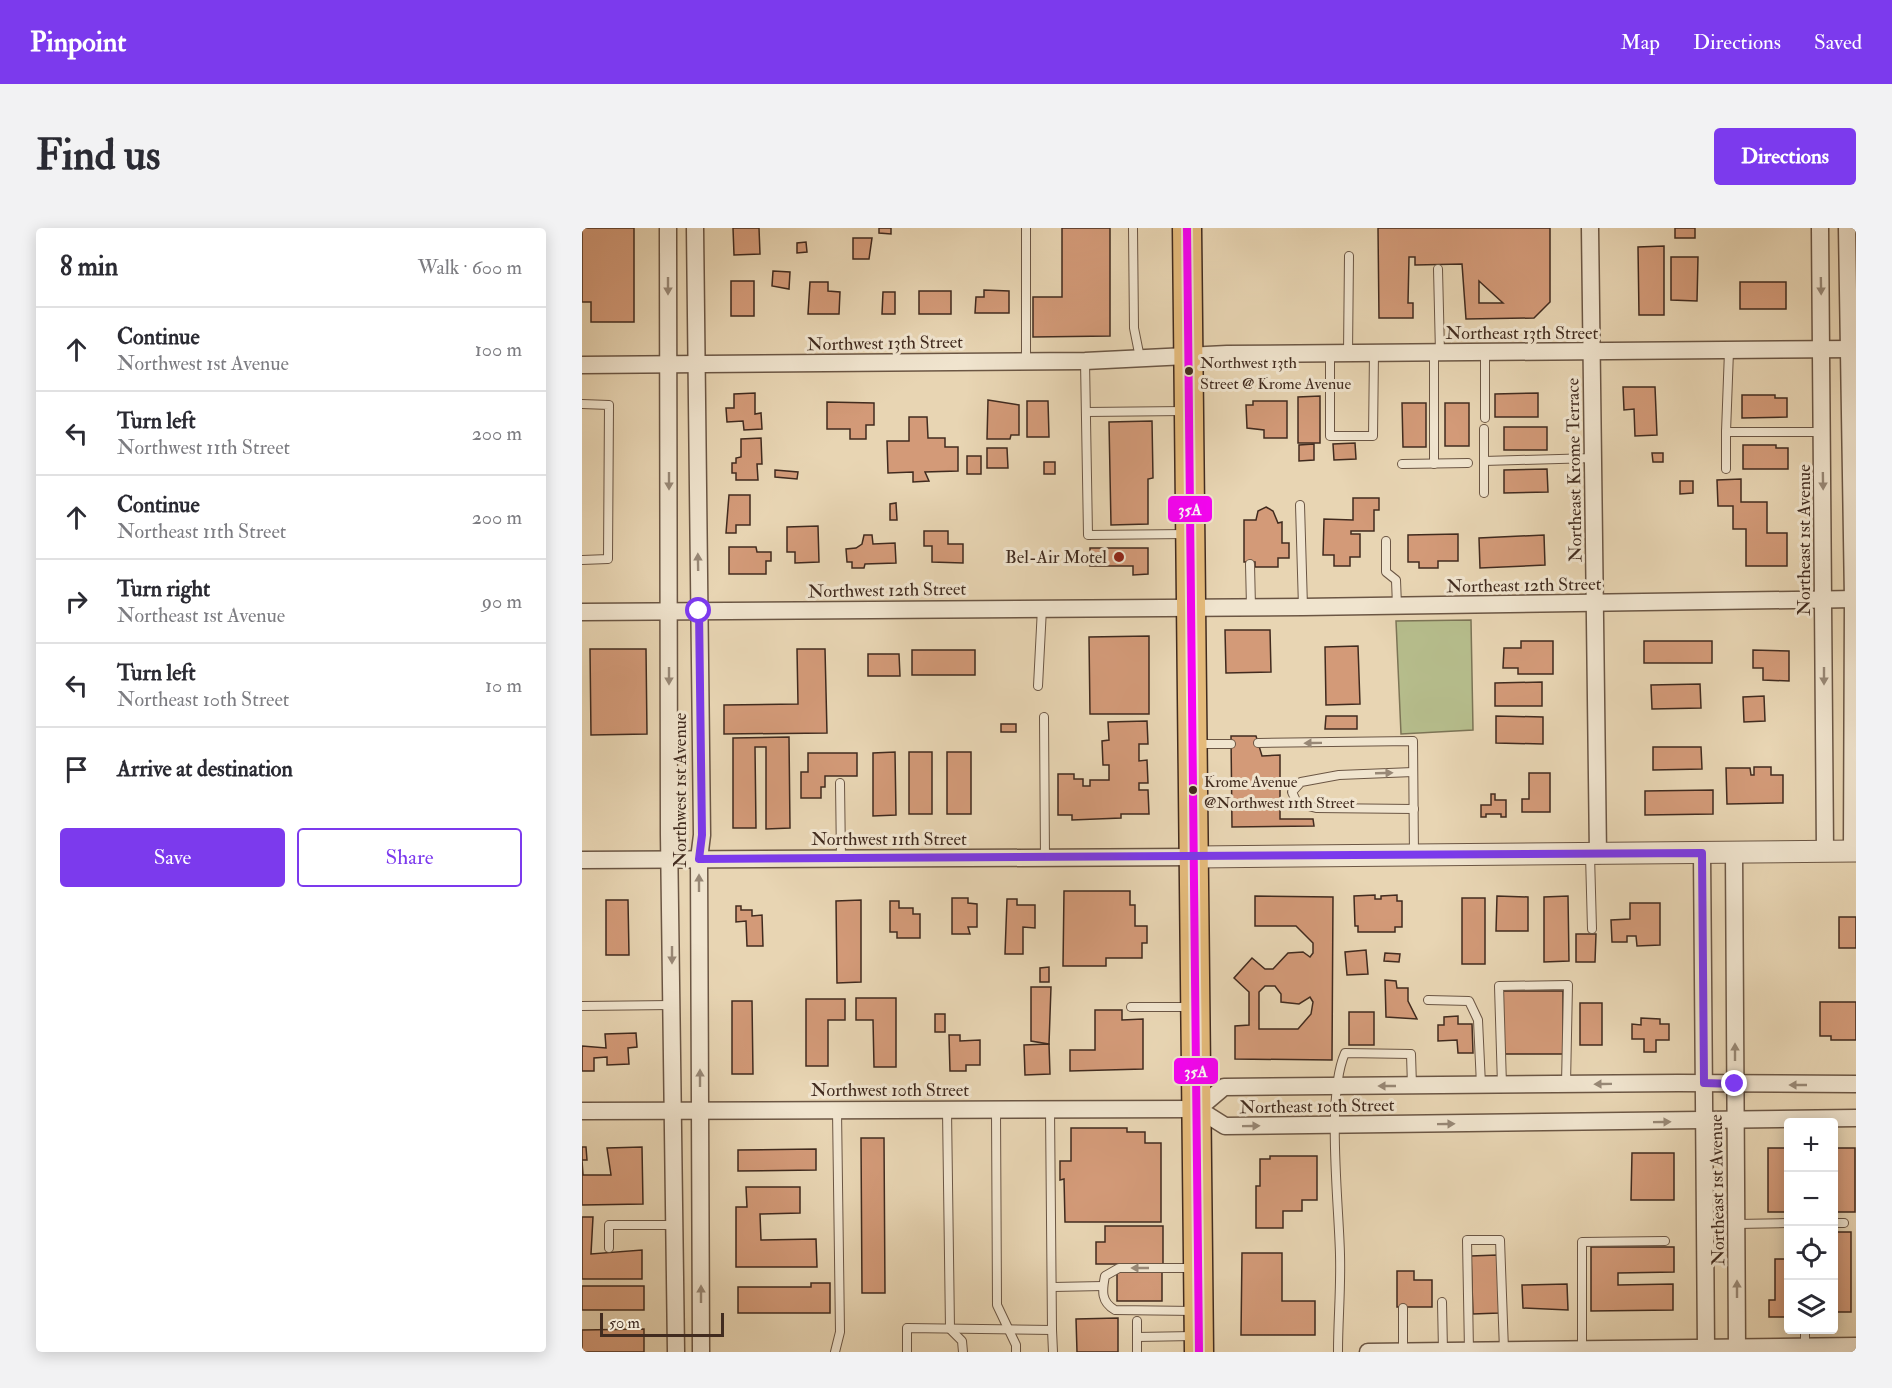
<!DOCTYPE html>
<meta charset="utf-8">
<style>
body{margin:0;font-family:"IM FELL Double Pica",serif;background:#f2f2f3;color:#2b2b33}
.controls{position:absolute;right:18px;bottom:18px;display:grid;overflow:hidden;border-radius:6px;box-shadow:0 3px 15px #0003}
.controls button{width:54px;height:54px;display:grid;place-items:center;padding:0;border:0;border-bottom:2px solid #e1e1e2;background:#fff;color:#2b2b33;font:30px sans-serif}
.scale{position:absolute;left:18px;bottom:15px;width:124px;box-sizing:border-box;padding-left:6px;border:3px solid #412b1f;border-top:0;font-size:16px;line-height:21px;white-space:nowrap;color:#412b1f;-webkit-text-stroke:4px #f0e4ce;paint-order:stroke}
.stop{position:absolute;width:18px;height:18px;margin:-14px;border:4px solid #7c3aed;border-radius:50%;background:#fff}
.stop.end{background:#7c3aed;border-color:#fff;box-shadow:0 2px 6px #0008}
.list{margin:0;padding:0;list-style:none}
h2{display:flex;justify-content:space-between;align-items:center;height:78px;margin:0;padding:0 24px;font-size:26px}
h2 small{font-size:20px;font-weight:400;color:#7c7c81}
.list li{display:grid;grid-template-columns:39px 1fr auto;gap:18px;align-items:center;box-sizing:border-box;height:84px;padding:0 24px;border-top:2px solid #e1e1e2}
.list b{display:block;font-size:22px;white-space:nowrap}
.list p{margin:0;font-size:20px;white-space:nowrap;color:#7c7c81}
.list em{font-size:20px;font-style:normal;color:#7c7c81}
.actions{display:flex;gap:12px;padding:18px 24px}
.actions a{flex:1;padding:14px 0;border:2px solid #7c3aed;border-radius:6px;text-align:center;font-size:21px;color:#7c3aed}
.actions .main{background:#7c3aed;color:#fff}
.icon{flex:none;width:33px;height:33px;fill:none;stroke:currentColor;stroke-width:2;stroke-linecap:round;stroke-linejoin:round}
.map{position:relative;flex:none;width:1274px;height:1124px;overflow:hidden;border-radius:6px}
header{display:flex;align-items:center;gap:36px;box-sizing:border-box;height:84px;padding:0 30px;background:#7c3aed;color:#fff}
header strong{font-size:28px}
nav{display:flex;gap:33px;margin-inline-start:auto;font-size:21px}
.intro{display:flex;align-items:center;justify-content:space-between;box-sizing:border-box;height:144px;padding:0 36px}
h1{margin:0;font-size:42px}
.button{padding:15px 27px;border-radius:6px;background:#7c3aed;color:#fff;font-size:21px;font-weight:700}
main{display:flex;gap:36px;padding:0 36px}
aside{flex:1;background:#fff;border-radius:6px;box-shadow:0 3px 15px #0003}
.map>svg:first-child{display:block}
</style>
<header>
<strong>Pinpoint</strong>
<nav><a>Map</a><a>Directions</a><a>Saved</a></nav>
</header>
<div class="intro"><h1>Find us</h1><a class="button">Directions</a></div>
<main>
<aside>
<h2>8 min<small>Walk · 600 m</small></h2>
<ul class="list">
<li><svg class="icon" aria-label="ahead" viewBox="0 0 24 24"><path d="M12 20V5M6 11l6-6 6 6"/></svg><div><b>Continue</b><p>Northwest 1st Avenue</p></div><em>100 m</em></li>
<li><svg class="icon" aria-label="left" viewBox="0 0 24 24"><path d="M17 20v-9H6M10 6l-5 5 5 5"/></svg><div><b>Turn left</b><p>Northwest 11th Street</p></div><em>200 m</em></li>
<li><svg class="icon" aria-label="ahead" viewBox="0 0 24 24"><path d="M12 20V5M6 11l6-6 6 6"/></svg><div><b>Continue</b><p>Northeast 11th Street</p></div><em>200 m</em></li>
<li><svg class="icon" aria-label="right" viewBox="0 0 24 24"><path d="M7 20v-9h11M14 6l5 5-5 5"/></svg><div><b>Turn right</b><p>Northeast 1st Avenue</p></div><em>90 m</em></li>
<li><svg class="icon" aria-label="left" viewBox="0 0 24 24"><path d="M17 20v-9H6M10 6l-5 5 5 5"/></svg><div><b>Turn left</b><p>Northeast 10th Street</p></div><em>10 m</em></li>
<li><svg class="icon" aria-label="arrive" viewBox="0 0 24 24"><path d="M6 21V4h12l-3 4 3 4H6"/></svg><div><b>Arrive at destination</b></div></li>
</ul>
<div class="actions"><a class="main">Save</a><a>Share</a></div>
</aside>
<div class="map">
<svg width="1274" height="1124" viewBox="0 0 1274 1124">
<rect width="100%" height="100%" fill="#e8d5b3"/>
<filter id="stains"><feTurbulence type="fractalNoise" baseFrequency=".00333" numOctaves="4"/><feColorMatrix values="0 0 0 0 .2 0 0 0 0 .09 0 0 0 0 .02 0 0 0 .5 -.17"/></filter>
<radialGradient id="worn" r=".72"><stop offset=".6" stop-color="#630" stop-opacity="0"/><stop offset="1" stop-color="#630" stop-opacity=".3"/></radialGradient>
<path fill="#b6bd8c" stroke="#7c7456" stroke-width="1.5" d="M889,392L891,502L819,506L814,393Z"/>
<g fill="#d39a78" stroke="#412b1f" stroke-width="1.5" fill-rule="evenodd">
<path d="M0,0H52V94H9V74H0Z"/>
<path d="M151,0H177L178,26L152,27Z"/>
<path d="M297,0H309V6L297,5Z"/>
<path d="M480,0H528V108L451,109V69H480Z"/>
<path d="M796,0H968V74L952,90L884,91L880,36L833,37V29H827L826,75H831V90H797ZM897,53L921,75H897Z"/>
<rect x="1093" y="0" width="20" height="10"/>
<path d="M271,10H290L287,31H271Z"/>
<path d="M224,14L225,24L215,25V15Z"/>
<path d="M1082,18V87H1057L1056,19Z"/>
<path d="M1089,29H1116L1115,73L1089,72Z"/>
<path d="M191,43L208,44L207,61L190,58Z"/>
<rect x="149" y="53" width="23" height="35"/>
<path d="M228,54H246V63L258,64L257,86H226Z"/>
<rect x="1158" y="54" width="46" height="27"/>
<path d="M402,62L427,63V85H393L394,69H402Z"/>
<rect x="337" y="63" width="32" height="23"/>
<path d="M301,64H313V86H300Z"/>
<path d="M1041,159H1073L1075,207L1053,208L1052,181L1042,182Z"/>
<path d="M173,165V186L179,185L180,201L162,202L161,193L145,194L144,180H152V166Z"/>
<path d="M956,165V189H913V166Z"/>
<path d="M1160,167H1193V170H1205V189L1160,190Z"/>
<path d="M738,168V215H716V169Z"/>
<path d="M406,172L437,177V207H429L428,211H405Z"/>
<path d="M445,173H466L467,209H445Z"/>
<path d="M671,173H705V210H682V202L665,200L664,177H671Z"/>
<path d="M245,174L292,175V197H284V211H268V201H245Z"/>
<path d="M820,175H844V219H821Z"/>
<rect x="863" y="175" width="24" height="43"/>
<path d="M327,189H345L346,210H363V219H376V243L343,244L347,253L331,254V244L306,245L305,213H327Z"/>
<path d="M570,193L571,250L566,251V296L529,297L527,194Z"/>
<rect x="922" y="199" width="43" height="23"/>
<path d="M179,210L180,236H175L176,252H154V245H150V235H154V230L159,229V211Z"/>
<path d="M773,215L774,231L752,232L751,216Z"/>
<path d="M732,216V232L717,233V217Z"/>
<path d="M1161,217H1194V220H1206V241H1161Z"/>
<path d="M405,220H425L426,240H405Z"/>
<path d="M1070,225H1081V234H1071Z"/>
<rect x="385" y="228" width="14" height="18"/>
<rect x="462" y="234" width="11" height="12"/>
<path d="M965,241L966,264L922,265V242Z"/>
<path d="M193,242L216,244L215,251L193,249Z"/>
<path d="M1159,251V274H1185V305H1205V338H1164V301H1151V278H1136L1135,252Z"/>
<path d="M1098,253H1111V265L1098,266Z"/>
<path d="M147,267H168V297H154V305H144Z"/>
<path d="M771,270H797V282H792V303H769V306H778V329H768V338H752V327H741L742,291L771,292Z"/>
<path d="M314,275L315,292H308V276Z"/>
<path d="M684,279L691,283L696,295L700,294V315H707V330H696V339H673V334H662V292H674L676,283Z"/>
<path d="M236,298L237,334L213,335V324H205V299Z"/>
<path d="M342,303H366V316H381V335L350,334V318H342Z"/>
<path d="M876,306V333H856V340H837V334H826V307Z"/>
<path d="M282,307H290L291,316L313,315L314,335L283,336L282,340H270V334H265L264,321L274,320L280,316Z"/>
<path d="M962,307L963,337L898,340L897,310Z"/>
<path d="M147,319H174L175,324H189V333H184V346H147Z"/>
<path d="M508,320H566V346L551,347V338H508Z"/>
<path d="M643,402H688L689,444L644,445Z"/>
<path d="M567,408V486H508L507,409Z"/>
<path d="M939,413H971V446H936V440H921L922,420H939Z"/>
<rect x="1062" y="413" width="68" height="22"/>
<path d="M776,418L778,476L744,477L743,419Z"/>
<path d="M8,421H64L65,506L9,507Z"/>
<path d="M215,421H243L245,505L142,506V477L216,476Z"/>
<rect x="330" y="422" width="63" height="25"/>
<path d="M1171,422L1207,423V453L1181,452V440H1171Z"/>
<path d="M286,426H317L318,448H286Z"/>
<path d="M960,454V478H913V455Z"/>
<path d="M1118,456L1119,480L1070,481L1069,457Z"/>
<path d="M1182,468L1183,493L1162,494L1161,469Z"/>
<path d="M744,488H775V501H743Z"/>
<path d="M914,488L961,489V516L914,515Z"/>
<path d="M565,493L566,516H557V533L565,532L566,555H557V562H566L567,586H539V590L490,592V587H476V546H492V551H501V558H508V552H527V537H521L520,513L527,512L526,494Z"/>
<rect x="419" y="496" width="15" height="8"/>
<path d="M649,508H674L680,528L698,527V591H731L732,598L650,599Z"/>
<path d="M207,509L208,600L184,601V519H173L174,600H151V510Z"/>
<path d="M1071,519H1119L1120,541L1071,542Z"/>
<path d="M313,524L314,587L291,588V525Z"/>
<rect x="327" y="524" width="23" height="62"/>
<rect x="365" y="524" width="24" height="62"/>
<path d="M226,525H275V548H243V559H239V570H219V544H226Z"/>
<path d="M1172,539H1189V547H1201V575L1145,576L1144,540H1168L1169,547H1172Z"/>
<path d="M947,545H968V584H940V571H947Z"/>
<path d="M1131,562V586L1063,587V563Z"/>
<path d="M909,566H913V572H924V589H919V586H904V589H899V577H909Z"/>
<path d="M482,663H548V677H553V698H565V715H560V730H524V738H481Z"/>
<path d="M793,667V671H799V668L815,667V673H820V699H813V704H776V698H773L772,668Z"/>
<path d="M673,668L751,669L750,832L653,831V798L667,797V764L652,750L670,730L683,741H691L706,725L721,724L728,729L731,725V715L714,698H673ZM683,758H693L699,766V774L717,776L728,769L731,774L729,786L716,801H677V764Z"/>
<path d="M915,668L946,669V703H914Z"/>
<path d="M986,668L987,733L962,734V669Z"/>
<path d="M370,670H386V675L395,676V699H386L388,706H370Z"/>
<rect x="880" y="670" width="23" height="66"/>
<path d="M425,671H435V677H453V700L441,699V726H423Z"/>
<path d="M24,672H46L47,727H24Z"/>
<path d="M279,672V754L255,755L254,673Z"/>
<path d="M308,673H317V680H331V686H338V710H315V704H308Z"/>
<path d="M1048,675H1078V717L1055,718L1054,708H1045V714H1030L1029,692L1048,691Z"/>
<path d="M154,678H159V682H170V688L180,687L181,718H165L164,693L154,694Z"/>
<rect x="1257" y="689" width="17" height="31"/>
<path d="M994,706H1014L1013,734H994Z"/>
<path d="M784,722L786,746L765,747L763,724Z"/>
<path d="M803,725L818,726L817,734L802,733Z"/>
<path d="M467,739V754H458V740Z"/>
<path d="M803,752L814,753L815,760H826V773L835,791L804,789Z"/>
<path d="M449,759H469L467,816L449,813Z"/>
<rect x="921" y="763" width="60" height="63"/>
<path d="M274,770H314V839H292L291,792H274Z"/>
<path d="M224,771H263V792H246V838H224Z"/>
<path d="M150,773H170L171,846H150Z"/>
<path d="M1238,774H1274V812H1249V808H1238Z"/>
<rect x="998" y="775" width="22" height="42"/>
<path d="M513,782H540V792L561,791V841L488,843V822H513Z"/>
<rect x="767" y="784" width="25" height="33"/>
<rect x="353" y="786" width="10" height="18"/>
<path d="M876,788V796H890L891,825H876L875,812L856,813V797H862V789Z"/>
<path d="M1059,790L1078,791V796H1087V812H1074V824H1062V811H1050V796L1059,797Z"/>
<path d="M54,805L55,819L46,820L47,836L25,837V829L12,830V843H0V818L24,820L23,806Z"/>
<path d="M367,807H378V813L398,812V837H384V843H368Z"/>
<path d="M467,816L468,846L443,847L442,817Z"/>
<path d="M489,900H545V904H563V915H579V994H483L482,951L478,952V933H489Z"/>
<path d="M279,910H302L303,1065H280Z"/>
<path d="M0,919H4L5,932H0L1,947H29L25,920L60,919L61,976L0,977Z"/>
<rect x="1186" y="920" width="20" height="64"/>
<rect x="1252" y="920" width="21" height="64"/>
<path d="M234,921V942L156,943V922Z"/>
<path d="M1050,925H1092V972H1049Z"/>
<path d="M688,928H735V972H720V983H701V1000H674V958H678V931H688Z"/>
<path d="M164,959H218V985L178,986L179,1012L234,1011L235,1039H154V979H165Z"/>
<path d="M0,989H11L9,1026L60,1022V1051H0Z"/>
<path d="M523,998H581V1036H514V1014H523Z"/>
<rect x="1252" y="1004" width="17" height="80"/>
<path d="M1009,1019H1092V1044L1036,1045V1057L1091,1056V1082L1009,1083Z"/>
<path d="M660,1025H700V1073H733V1107H659Z"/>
<path d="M915,1027L917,1085L891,1086L889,1028Z"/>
<path d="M1193,1031H1206V1089H1187V1072H1193Z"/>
<rect x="535" y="1043" width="45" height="30"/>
<path d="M815,1043H832V1052H850V1079H815Z"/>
<path d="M229,1055H248V1085H156V1059H229Z"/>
<path d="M985,1056L986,1082L941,1080L940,1057Z"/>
<rect x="0" y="1058" width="62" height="24"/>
<path d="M536,1090V1124H495L494,1091Z"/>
<path d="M62,1101V1124H0V1102Z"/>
</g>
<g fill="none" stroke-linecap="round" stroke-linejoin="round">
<defs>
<g id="service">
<path d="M551,0L552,100L558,130"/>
<path d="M856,41L858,125"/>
<path d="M1147,123L1144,204H1240"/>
<path d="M748,125V208H791L792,125"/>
<path d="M766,125L767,28"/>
<path d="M852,125V236"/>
<path d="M444,133V0"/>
<path d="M503,133L506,307L605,306"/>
<path d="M0,176L27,177L26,331L0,332"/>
<path d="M504,184L603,183"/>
<path d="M903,190V124"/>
<path d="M902,201V265"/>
<path d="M902,233L1012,230"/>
<path d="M820,236L886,235"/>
<path d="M1144,241V204"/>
<path d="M718,277L721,379"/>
<path d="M804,313V344L814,352L815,378"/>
<path d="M668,336L669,379"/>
<path d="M456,458L460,380"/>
<path d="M462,489L463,630"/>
<path d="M676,515L831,513L832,628"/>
<path d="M614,516H649"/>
<path d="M831,544L757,547L719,554L710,564L715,575L734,580L832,581"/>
<path d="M258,555L259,631"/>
<path d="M1008,627L1010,701"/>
<path d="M846,772L887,773L896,792L899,857"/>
<path d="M0,778L90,777"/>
<path d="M549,779H609"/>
<path d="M920,857L917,758L986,757L984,856"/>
<path d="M365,882L368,1101L380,1113L381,1124"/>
<path d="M414,882L415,1077L434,1117V1124"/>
<path d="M1252,995H1262"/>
<path d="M1154,996L1206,995"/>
<path d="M27,1020V997H92"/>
<path d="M613,1040H537L523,1048C520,1063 519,1074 533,1082L613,1083"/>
<path d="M471,1059L521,1058"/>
<path d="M860,1074L861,1123"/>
<path d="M821,1080V1123"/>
<path d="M555,1093V1123"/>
<path d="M470,1102L471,1124"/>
<path d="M555,1109L611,1108"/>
<path d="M1223,1119V1102"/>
<path d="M1000,1121V1014L1083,1013"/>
<path d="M887,1123L885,1012H918L922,1122"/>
<path d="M253,1124L258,1104L255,882"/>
<path d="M325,1124V1100L470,1102L468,881"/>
<path d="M756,1124C756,1092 759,1060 758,1027C757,976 744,868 763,825L829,826L830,858"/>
</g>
<g id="minor">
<path d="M86,0L87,607L94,1124"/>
<path d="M113,0L120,607L117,631L119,1124"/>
<path d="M1008,0L1016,627"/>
<path d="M1238,0L1243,624"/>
<path d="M1265,0L1271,371L1270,623"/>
<path d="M0,137L503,133L645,126L1274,121"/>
<path d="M0,384L721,379L1274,371"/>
<path d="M1152,624L1155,1120"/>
<path d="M1120,625L1124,1120"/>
<path d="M0,632L614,629"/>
<path d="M616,881L642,859L1096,855L1274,856"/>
<path d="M616,881L643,898L1274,890"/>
<path d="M0,883L616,881"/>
<path d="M786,1124L1274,1118"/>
</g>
<path id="tertiary" d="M614,629L1274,623"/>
<path id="trunk" d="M605,0L617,1124"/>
</defs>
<use href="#service" stroke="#6b5644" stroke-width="10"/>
<use href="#minor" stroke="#6b5644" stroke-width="19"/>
<use href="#tertiary" stroke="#6b5644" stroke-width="23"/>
<use href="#trunk" stroke="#412b1f" stroke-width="31"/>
<use href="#service" stroke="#f0e4ce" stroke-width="8"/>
<use href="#minor" stroke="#f0e4ce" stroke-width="16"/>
<use href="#tertiary" stroke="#f0e4ce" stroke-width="21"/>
<use href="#trunk" stroke="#e4ba7a" stroke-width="28"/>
<defs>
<path id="bus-1" d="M605,0L617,1124"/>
</defs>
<use href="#bus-1" stroke="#f0e4ce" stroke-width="12"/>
<use href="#bus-1" stroke="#f602f4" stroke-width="8"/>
</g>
<defs><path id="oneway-solid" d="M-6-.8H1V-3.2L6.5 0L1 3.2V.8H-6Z" transform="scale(1.5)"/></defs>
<g fill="#988876">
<use href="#oneway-solid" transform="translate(86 58) rotate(90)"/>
<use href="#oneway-solid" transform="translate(1239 58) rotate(89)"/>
<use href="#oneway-solid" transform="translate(87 253) rotate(90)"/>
<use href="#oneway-solid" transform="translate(1241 253) rotate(89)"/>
<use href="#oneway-solid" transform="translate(116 334) rotate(-91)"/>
<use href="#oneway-solid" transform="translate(87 448) rotate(90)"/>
<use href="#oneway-solid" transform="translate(1242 448) rotate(90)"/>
<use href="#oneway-solid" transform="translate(731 515) rotate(179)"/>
<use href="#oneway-solid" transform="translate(802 545) rotate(-2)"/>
<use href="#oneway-solid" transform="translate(117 655) rotate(-90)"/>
<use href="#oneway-solid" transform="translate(90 727) rotate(90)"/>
<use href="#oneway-solid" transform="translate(1153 824) rotate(-90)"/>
<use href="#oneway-solid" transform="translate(118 850) rotate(-90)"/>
<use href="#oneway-solid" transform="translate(1021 856) rotate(179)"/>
<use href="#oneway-solid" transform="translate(1216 857) rotate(180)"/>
<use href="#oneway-solid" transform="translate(805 858) rotate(180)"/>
<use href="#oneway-solid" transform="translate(1080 894) rotate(-1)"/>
<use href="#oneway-solid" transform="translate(864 896) rotate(-1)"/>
<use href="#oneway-solid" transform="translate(669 898) rotate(-1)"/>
<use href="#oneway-solid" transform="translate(558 1040) rotate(180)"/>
<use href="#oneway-solid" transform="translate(1155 1061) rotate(-90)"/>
<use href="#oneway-solid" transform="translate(119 1066) rotate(-90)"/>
</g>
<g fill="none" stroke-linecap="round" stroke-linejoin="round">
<path stroke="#7c3aed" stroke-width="8" d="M117,383L120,607L117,631L1120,625L1122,855L1153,856"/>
</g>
<g fill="#412b1f" stroke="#f0e4ce" stroke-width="2">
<circle cx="607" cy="143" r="5"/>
<circle cx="611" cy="562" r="5"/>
</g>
<circle fill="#8f2418" stroke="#f0e4ce" stroke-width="2" cx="537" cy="329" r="6"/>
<g text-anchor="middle" stroke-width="6" stroke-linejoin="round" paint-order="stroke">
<g font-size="16" fill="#412b1f" stroke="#f0e4ce" text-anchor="start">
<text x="618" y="140">Northwest 13th<tspan x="618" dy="21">Street @ Krome Avenue</tspan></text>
<text x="622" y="559">Krome Avenue<tspan x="622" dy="21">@Northwest 11th Street</tspan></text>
</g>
<g font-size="18" fill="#412b1f" stroke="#f0e4ce">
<text x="940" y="111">Northeast 13th Street</text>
<text transform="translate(303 115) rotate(-1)" y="6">Northwest 13th Street</text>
<text transform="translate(992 242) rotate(-91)" y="6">Northeast Krome Terrace</text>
<text transform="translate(1222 312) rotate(-90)" y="6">Northeast 1st Avenue</text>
<text transform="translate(942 357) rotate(-1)" y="6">Northeast 12th Street</text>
<text transform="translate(305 362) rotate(-1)" y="6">Northwest 12th Street</text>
<text transform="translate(98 562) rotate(-90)" y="6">Northwest 1st Avenue</text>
<text x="307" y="617">Northwest 11th Street</text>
<text x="308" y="868">Northwest 10th Street</text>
<text transform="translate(735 878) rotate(-1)" y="6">Northeast 10th Street</text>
<text transform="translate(1135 962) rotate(-91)" y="6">Northeast 1st Avenue</text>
</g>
<g font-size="18" fill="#412b1f" stroke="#f0e4ce" text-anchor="end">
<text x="525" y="335">Bel-Air Motel</text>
</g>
</g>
<g stroke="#f0e4ce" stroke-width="2">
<rect x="585" y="267" width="46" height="28" rx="6" fill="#f602f4"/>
<rect x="591" y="829" width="46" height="28" rx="6" fill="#f602f4"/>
</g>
<g font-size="16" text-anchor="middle" font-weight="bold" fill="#fff">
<text x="608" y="287">35A</text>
<text x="614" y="849">35A</text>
</g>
<rect width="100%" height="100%" filter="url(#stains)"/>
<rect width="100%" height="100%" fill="url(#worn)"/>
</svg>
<div class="controls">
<button>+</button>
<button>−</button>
<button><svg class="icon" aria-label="locate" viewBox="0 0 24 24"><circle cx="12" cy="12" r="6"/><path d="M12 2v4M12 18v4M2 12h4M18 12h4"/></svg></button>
<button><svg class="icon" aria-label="layers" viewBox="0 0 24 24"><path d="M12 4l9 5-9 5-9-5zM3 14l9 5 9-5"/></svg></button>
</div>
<div class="scale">50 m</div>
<div class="stop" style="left:117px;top:383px"></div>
<div class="stop end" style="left:1153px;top:856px"></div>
</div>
</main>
